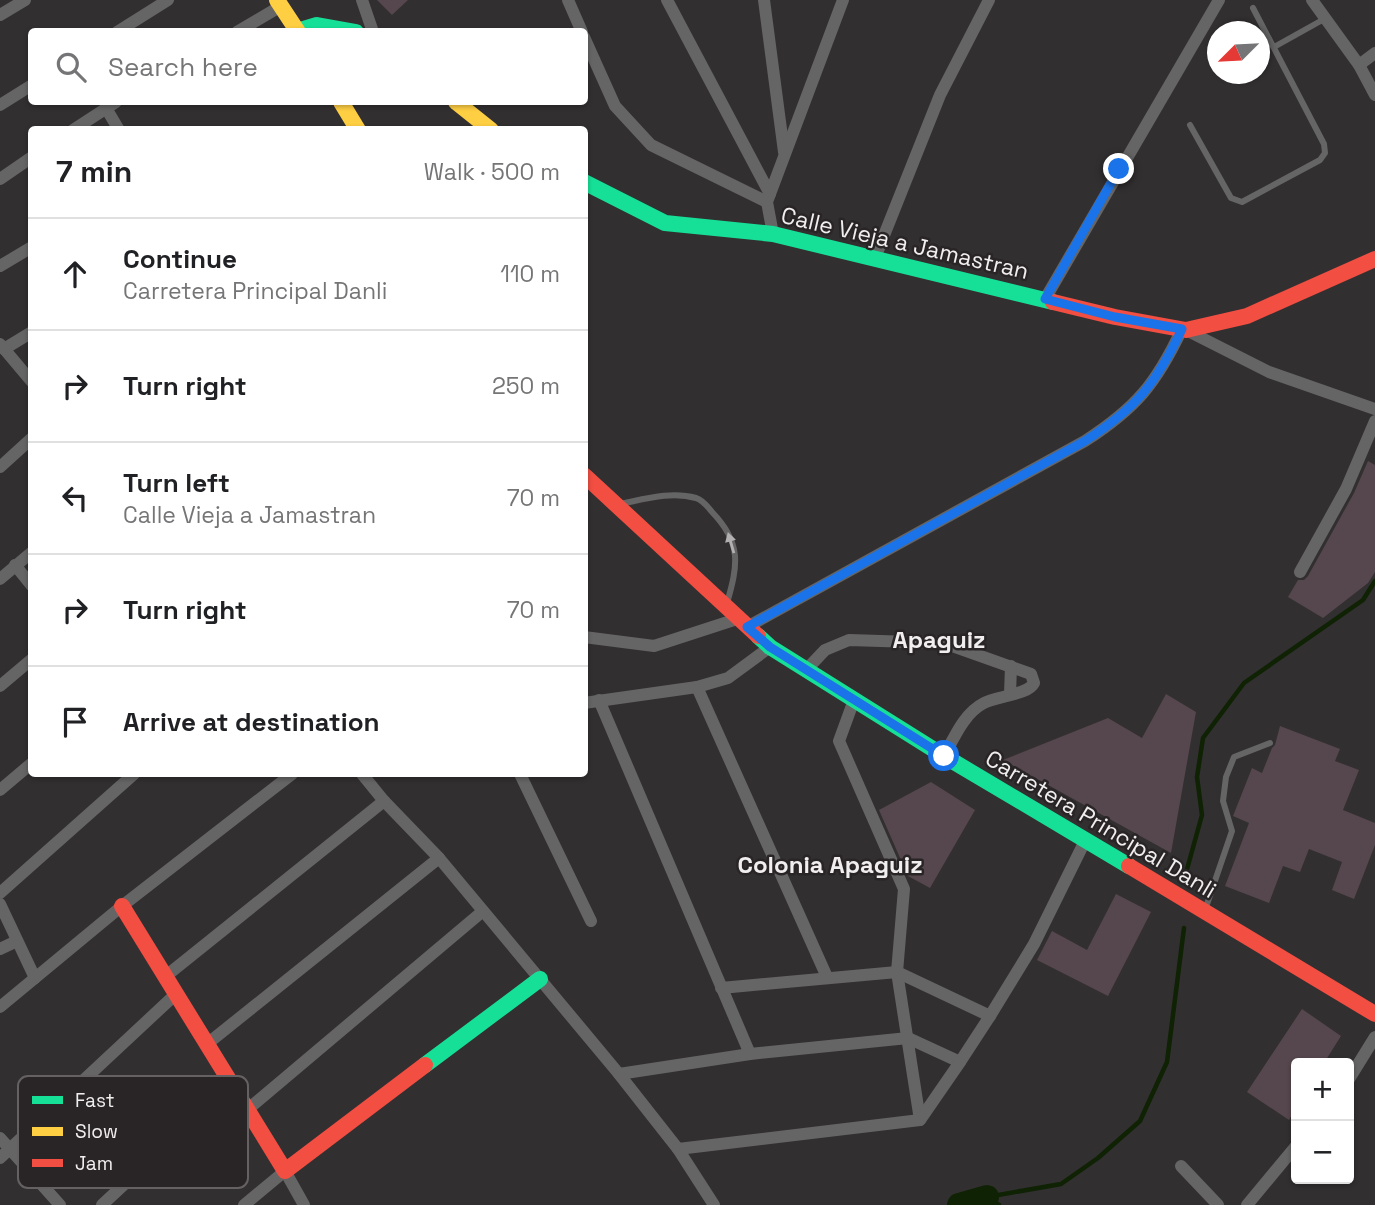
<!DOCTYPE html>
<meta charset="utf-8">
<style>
body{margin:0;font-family:"Space Grotesk",sans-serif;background:#f2f2f2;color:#202124}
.controls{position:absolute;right:21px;bottom:21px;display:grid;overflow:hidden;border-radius:7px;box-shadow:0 2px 5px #0004}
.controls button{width:63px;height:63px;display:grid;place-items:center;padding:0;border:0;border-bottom:2px solid #e0e0e0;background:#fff;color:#202124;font:35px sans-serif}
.compass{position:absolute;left:1207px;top:21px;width:63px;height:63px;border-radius:50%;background:#fff;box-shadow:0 2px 5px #0004;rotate:246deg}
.stop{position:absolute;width:21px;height:21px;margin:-16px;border:5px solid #1a73e8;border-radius:50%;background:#fff}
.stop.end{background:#1a73e8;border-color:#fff;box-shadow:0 2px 7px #0008}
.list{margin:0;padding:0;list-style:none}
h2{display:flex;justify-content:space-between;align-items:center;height:91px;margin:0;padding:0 28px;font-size:30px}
h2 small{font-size:23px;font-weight:400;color:#757577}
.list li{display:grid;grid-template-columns:46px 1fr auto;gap:21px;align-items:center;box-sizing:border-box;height:112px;padding:0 28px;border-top:2px solid #e0e0e0}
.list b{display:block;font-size:26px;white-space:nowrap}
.list p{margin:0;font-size:23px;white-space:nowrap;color:#757577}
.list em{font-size:23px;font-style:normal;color:#757577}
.icon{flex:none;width:38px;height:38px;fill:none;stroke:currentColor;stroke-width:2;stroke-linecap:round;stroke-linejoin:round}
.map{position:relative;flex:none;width:1375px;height:1205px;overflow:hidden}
.search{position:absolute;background:#fff;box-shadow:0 2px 5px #0004;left:28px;top:28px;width:560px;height:77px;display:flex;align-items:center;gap:18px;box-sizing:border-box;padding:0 24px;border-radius:7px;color:#757577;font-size:26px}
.panel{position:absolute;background:#fff;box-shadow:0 2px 5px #0004;left:28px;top:126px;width:560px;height:651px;border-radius:7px}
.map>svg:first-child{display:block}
</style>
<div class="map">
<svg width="1375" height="1205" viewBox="0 0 1375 1205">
<rect width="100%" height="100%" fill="#322f30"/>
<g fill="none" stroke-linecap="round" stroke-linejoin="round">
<g stroke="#0f2204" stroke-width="4.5">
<path d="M1184,880L1202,815L1197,777L1203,738L1244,683L1363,600L1375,581"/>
<path d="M987,1197L1061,1184L1098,1158L1140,1121L1167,1062L1184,928"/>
<path d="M988,1198L999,1205"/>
</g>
<path stroke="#0f2204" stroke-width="24" d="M959,1205L987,1197"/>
</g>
<g fill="#55474d">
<path d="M377,0H408L392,15Z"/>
<path d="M1368,461L1375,465V572L1368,583L1323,618L1288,597L1298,580H1304L1308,576L1354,493Z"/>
<path d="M1166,694L1196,712L1171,853L1003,760L1108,718L1142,738Z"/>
<path d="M1280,726L1340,749L1335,761L1359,770L1343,810L1375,823V845L1354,899L1332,890L1342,862L1309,849L1300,872L1283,866L1269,903L1225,886L1249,823L1233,816L1252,768L1262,773L1272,748L1275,745Z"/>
<path d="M931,782L975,810L930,888L908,876L879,810Z"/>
<path d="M1116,894L1151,912L1108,996L1037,960L1052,931L1087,950Z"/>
<path d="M1302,1009L1341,1036L1324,1063H1296V1108L1289,1120L1247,1092Z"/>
</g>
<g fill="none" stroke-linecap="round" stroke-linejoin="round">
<g stroke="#666565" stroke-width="6">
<path d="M1274,47L1326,18"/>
<path d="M1190,125L1231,198L1242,202L1320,160L1325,153L1324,144L1253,8"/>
<path d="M620,504C645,499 671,491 696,498C703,500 708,507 712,512C742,543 738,565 727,603"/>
<path d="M1205,910L1232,831L1223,801L1226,777L1234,757L1270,743"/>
</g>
<g stroke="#666565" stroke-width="12">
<path d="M362,0L373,32"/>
<path d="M568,0L582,32"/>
<path d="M667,0L770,194"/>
<path d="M764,0L784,152"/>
<path d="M1312,0L1359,65L1375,95"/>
<path d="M0,15L25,0"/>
<path d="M117,32L168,0"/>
<path d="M237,32L281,6"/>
<path d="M584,37L615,106L651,145L767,202"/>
<path d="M1359,65L1375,53"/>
<path d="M0,105L32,85"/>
<path d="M106,108L119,130"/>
<path d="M73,130L116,102"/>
<path d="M0,179L32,157"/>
<path d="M773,234L767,202L843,0"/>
<path d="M875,258L940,95L989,0"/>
<path d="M0,266L32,247"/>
<path d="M1045,299L1219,0"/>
<path d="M1186,330L1269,372L1375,409"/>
<path d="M0,344L32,382"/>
<path d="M4,349L32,332"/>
<path d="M0,467L32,438"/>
<path d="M15,565L32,586"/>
<path d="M1300,572L1346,489L1375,421"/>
<path d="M0,579L32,552"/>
<path d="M747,627L1085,441C1136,408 1156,384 1182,329"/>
<path d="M584,637L654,646L737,619"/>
<path d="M807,669L825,650L849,640L944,643L1031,674L1034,683C1028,695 997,696 984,703C964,713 954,738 944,756"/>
<path d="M0,686L32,659"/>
<path d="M697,687L827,977"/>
<path d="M1010,694L1011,666"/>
<path d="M599,700L750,1054"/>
<path d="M854,700L839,741L904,889L897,972L920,1120"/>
<path d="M584,703L697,687L728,678L770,647"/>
<path d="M362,774L384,801L439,858L619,1074L678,1149L714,1205"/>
<path d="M520,774L591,921"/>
<path d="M0,790L32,763"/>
<path d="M0,893L134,774"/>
<path d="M0,904L35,978"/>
<path d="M0,949L17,941"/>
<path d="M166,976L384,801"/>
<path d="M721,988L897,972L990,1016L1034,944L1085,841"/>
<path d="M0,1007L122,906L292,774"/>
<path d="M207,1044L439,858"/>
<path d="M619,1074L750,1054L908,1038L960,1062L990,1016"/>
<path d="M1349,1079L1375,1037"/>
<path d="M247,1110L483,911"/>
<path d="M0,1138L60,1205"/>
<path d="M678,1149L920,1120L960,1062"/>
<path d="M0,1158L177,993"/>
<path d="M1181,1166L1218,1205"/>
<path d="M102,1205L231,1085"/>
<path d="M244,1205L285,1171L304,1205"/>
<path d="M1247,1205L1296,1146"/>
</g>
<g stroke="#16e098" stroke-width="16">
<path d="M297,31L317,25L356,32"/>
<path d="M584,182L665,223L773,234L1053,302"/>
<path d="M758,636L770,647L944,756L1129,866"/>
<path d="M425,1065L540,979"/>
</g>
<g stroke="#ffcf43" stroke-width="16">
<path d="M277,0L298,32"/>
<path d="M341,102L358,130"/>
<path d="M456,102L491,130"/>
</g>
<g stroke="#f24e42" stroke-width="16">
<path d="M1053,302L1115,317L1186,330L1247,316L1375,259"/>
<path d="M584,475L758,636"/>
<path d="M1129,866L1375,1014"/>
<path d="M122,906L285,1171L425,1065"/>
</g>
</g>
<defs><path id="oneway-solid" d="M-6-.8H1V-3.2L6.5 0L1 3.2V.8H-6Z" transform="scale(1.75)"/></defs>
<use fill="#b2b0b1" href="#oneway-solid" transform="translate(731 543) rotate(-106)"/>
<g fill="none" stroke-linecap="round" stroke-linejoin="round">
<path stroke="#1a73e8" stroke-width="9" d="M944,756L770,647L747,627L1085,441C1136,408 1156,384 1182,329L1115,317L1045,299L1119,169"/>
</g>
<g text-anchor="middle" stroke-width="5" stroke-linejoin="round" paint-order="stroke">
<g font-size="23" fill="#f1eeef" stroke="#292526">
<text transform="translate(905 243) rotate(13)" y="8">Calle Vieja a Jamastran</text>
<text transform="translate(1101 824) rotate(31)" y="8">Carretera Principal Danli</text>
</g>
<g font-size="24" font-weight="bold" fill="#f1eeef" stroke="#292526">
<text x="939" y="648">Apaguiz</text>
<text x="830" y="873">Colonia Apaguiz</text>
</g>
</g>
<rect x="18" y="1076" width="230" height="112" rx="10" fill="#292526" stroke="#656162" stroke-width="2"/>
<rect x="32" y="1096" width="31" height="8" fill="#16e098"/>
<rect x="32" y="1127" width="31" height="9" fill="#ffcf43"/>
<rect x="32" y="1159" width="31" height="8" fill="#f24e42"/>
<g font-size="19" fill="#f1eeef">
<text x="75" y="1107">Fast</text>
<text x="75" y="1138">Slow</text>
<text x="75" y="1170">Jam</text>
</g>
</svg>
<div class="controls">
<button>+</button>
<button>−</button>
</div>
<svg class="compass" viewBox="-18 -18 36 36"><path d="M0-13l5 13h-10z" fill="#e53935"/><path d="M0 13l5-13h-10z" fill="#757577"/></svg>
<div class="stop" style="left:944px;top:756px"></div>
<div class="stop end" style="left:1119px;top:169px"></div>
<div class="search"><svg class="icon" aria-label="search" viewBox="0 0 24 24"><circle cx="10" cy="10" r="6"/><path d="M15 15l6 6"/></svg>Search here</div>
<section class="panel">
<h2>7 min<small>Walk · 500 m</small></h2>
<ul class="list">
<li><svg class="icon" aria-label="ahead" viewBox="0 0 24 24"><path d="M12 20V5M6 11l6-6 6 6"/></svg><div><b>Continue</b><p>Carretera Principal Danli</p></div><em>110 m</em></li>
<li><svg class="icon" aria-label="right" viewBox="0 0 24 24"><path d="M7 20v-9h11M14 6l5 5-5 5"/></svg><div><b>Turn right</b></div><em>250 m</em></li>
<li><svg class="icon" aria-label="left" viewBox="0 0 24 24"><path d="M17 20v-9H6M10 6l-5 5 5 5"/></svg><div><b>Turn left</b><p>Calle Vieja a Jamastran</p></div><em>70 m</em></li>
<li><svg class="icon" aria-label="right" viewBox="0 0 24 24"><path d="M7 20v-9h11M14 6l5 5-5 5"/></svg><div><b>Turn right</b></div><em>70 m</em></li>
<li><svg class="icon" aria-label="arrive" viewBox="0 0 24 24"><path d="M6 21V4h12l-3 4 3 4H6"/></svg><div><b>Arrive at destination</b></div></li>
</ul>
</section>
</div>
